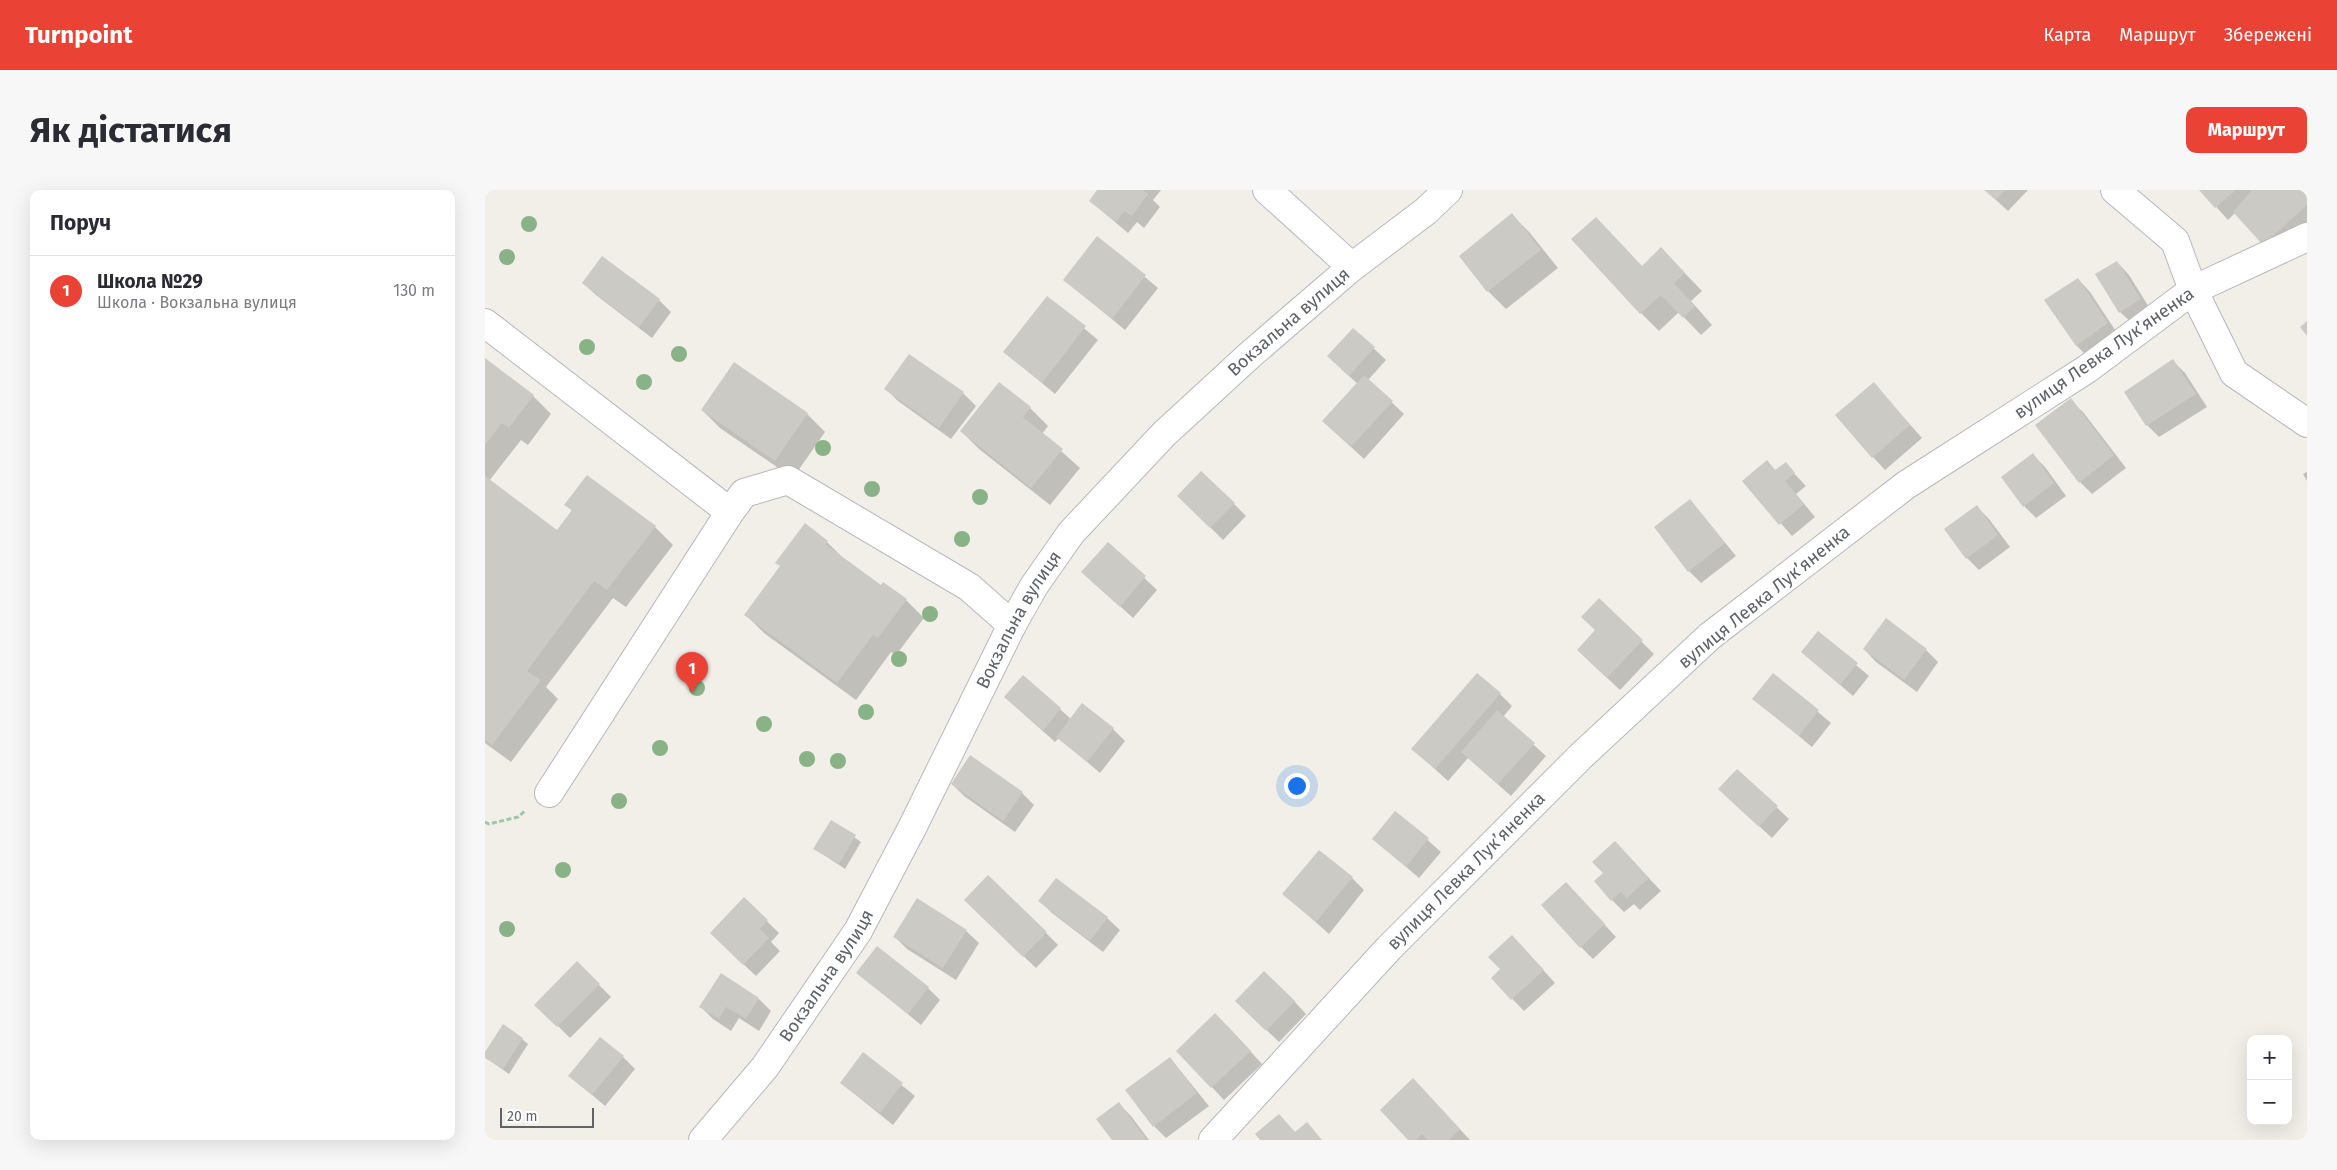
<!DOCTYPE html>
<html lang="uk">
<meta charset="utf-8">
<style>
body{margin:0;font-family:"Fira Sans",sans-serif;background:#f7f7f7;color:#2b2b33}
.controls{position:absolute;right:15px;bottom:15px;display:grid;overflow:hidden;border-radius:10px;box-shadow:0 5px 20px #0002}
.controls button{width:45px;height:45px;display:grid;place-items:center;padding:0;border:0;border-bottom:1px solid #e1e1e2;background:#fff;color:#2b2b33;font:25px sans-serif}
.scale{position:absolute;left:15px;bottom:12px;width:94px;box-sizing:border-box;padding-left:5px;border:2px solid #5f6368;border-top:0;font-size:14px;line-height:18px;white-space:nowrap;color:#5f6368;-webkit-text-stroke:4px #fff;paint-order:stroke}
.you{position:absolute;left:811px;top:595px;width:18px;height:18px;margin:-12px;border:4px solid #fff;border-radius:50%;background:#1a73e8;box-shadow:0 0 0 8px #1a73e833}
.badge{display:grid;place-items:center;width:32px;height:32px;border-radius:50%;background:#ea4335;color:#fff;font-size:16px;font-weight:700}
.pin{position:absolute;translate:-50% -41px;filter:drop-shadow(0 1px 2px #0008)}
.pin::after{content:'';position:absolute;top:26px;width:18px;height:15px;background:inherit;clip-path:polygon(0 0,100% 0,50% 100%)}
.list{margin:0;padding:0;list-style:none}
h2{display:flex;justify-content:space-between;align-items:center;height:65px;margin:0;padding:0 20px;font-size:21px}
h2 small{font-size:16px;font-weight:400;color:#7c7c81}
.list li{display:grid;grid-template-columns:32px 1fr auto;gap:15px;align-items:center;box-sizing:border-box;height:70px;padding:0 20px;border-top:1px solid #e1e1e2}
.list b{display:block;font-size:19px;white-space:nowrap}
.list p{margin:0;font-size:16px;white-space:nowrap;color:#7c7c81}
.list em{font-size:16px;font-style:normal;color:#7c7c81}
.map{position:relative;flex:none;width:1822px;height:950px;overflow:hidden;border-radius:10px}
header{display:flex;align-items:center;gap:30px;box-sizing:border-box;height:70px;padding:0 25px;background:#ea4335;color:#fff}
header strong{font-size:24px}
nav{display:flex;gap:28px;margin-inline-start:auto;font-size:18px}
.intro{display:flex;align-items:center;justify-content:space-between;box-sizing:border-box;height:120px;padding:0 30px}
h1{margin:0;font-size:35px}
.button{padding:12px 22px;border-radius:10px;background:#ea4335;color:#fff;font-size:18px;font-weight:700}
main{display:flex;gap:30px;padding:0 30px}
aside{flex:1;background:#fff;border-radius:10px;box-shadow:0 5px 20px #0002}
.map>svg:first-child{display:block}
</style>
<header>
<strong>Turnpoint</strong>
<nav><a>Карта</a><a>Маршрут</a><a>Збережені</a></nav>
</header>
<div class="intro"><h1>Як дістатися</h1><a class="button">Маршрут</a></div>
<main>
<aside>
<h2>Поруч<small></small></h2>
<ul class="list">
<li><span class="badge">1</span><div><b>Школа №29</b><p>Школа · Вокзальна вулиця</p></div><em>130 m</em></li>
</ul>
</aside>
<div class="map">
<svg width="1822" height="950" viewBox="0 0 1822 950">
<rect width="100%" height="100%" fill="#f1efe8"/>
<g fill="#0003">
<path d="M614,0H676L668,10L675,17L659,38L652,32L643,43L605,11Z"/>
<path d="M1500,0H1543L1523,21Z"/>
<path d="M1716,0H1822V38L1791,67L1750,23L1743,30Z"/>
<path d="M1027,25L1045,43L1073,78L1021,119L1003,101Z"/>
<path d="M1111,28L1157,77H1194L1217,101L1206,111L1227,135L1216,145L1194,122L1174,141L1156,123Z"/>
<path d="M613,48L673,98L640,140L580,90Z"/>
<path d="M1632,72L1644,85L1667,122L1648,134L1635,122Z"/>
<path d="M1593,89L1605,102L1634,146L1604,168L1592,156L1561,111Z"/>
<path d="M98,93L174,110L186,122L167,148L111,105Z"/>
<path d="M563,108L613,150L570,204L520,162Z"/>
<path d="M868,139L901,170L883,190L919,224L879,269L851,243L873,194L856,179Z"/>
<path d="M424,166L478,203L491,216L466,249L413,211L401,199Z"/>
<path d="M0,170L48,206L66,224L43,255L36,250L4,291L72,342L87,321L81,314L170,337L188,355L141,417L128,408L61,497L73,509L26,572L0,553Z"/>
<path d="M1688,171L1700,183L1722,217L1674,247L1662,235Z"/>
<path d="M1389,194L1437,248L1400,280L1388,267Z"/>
<path d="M1585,210L1598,222L1641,278L1607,304L1595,292Z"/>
<path d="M545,218L563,236L557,244L595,278L565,315L494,259L476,241Z"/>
<path d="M217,220L322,224L340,242L308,288L235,238Z"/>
<path d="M1548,265L1560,277L1581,306L1551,328L1539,316Z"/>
<path d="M1282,272L1291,281L1300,274L1321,296L1311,304L1330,327L1307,346L1259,291Z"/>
<path d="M1822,282V291L1818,284Z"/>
<path d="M694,306L749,314L761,326L738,350Z"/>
<path d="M1205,310L1251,366L1216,393L1204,381Z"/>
<path d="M1492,317L1504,329L1525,357L1494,380L1482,368Z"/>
<path d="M342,352L360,370L396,397L421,410L439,428L411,465L406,462L371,510L279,443L261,425Z"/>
<path d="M623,354L672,400L648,428L598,382Z"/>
<path d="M1114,410L1169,464L1135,500L1105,472L1112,440Z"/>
<path d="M1333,443L1384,486L1368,506L1317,462Z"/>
<path d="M1379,459L1441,460L1453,472L1432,502L1391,472Z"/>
<path d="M1288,484L1346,533L1327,557L1269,509Z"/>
<path d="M538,486L586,529L628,539L640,551L615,583L574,548L570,552L520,507Z"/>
<path d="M1015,504L1027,516L1018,527L1061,566L1026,606L983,568L963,591L928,559Z"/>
<path d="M1252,580L1304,629L1287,648L1247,611Z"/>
<path d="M467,594L537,603L549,615L530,642L479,606Z"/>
<path d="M911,622L956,662L934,688L889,649Z"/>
<path d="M346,631L376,652L360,679L330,659Z"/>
<path d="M1130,652L1176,701L1155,720L1149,714L1139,722L1127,710L1120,683Z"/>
<path d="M867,688L879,700L844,744L799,704Z"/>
<path d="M572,689L622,728L635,740L618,762L567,723L555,711Z"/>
<path d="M1093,706L1131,747L1108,769L1096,757Z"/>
<path d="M259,709L294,743L286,752L295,761L271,786L239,756Z"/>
<path d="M432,710L481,741L494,753L471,790L422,759L409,746Z"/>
<path d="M492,722L561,743L573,755L551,778Z"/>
<path d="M1039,759L1070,793L1039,821L1007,788Z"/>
<path d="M92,773L126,807L85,848L51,814Z"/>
<path d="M373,783L443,798L455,810L436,835Z"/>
<path d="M274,809L286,821L274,841L254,828L246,841L228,829L216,817Z"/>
<path d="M752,811H809L821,824L794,852Z"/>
<path d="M743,837L777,874L739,910L693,861Z"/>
<path d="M37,849L43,854L24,884L0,867V865Z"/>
<path d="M378,864L430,906L408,935L356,893Z"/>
<path d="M138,867L150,879L120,916L85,886Z"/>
<path d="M685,868L724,916L681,948L669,936Z"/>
<path d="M940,902L985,950H925Z"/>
<path d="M634,914L646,926L664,950H628Z"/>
</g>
<g fill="#cccac5">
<path d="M612,0H658L663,4L647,26L639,21L631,32L604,11Z"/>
<path d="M1499,0H1520L1511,10Z"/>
<path d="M1714,0H1751L1730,18Z"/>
<path d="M1767,0H1822V15L1778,55L1748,22Z"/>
<path d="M1027,23L1056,60L1002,102L974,66Z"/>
<path d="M1111,27L1157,76L1176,57L1200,83L1189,93L1210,116L1198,128L1176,105L1155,124L1086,49Z"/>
<path d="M612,46L661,85L627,129L578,90Z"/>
<path d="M117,66L175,109L154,137L97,93Z"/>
<path d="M1632,71L1656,109L1634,123L1610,84Z"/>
<path d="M1593,88L1623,133L1591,156L1559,110Z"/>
<path d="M562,106L601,136L557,193L518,162Z"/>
<path d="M1822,131V146L1815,137Z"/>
<path d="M868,138L890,157L864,186L842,166Z"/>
<path d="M424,164L479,202L454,238L399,199Z"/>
<path d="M0,168L49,205L24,238L17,233L0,255Z"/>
<path d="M1688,169L1711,204L1661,236L1639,202Z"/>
<path d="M249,172L323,223L290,271L216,220Z"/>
<path d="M879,185L908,211L866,257L837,231Z"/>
<path d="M514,192L546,217L538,227L578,259L546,298L475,241Z"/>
<path d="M1389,192L1425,235L1387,268L1350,225Z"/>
<path d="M1586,208L1629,265L1594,293L1550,235Z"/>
<path d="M1548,263L1569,293L1538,317L1516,287Z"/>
<path d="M1282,270L1290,280L1301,272L1310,283L1300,291L1319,314L1294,335L1257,291Z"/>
<path d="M716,281L750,313L725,338L692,306Z"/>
<path d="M102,285L171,336L122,400L109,391L42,481L56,490L7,555L0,550V286L72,340L87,320L79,315Z"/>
<path d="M1205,309L1240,353L1203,382L1169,337Z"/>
<path d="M1492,315L1513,345L1481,369L1459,339Z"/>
<path d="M320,333L343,351L340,354L396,395L398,392L422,409L393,448L388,445L352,493L259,425L295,376L290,373Z"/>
<path d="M623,352L661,386L635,417L596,382Z"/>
<path d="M1114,408L1158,450L1122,488L1092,460L1110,440L1096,427Z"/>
<path d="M1401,428L1442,459L1419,490L1378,459Z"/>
<path d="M1333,441L1373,473L1355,495L1316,462Z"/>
<path d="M992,483L1016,503L950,579L926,559Z"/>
<path d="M1288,483L1334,520L1314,546L1267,509Z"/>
<path d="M538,485L576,518L558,541L519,507Z"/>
<path d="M597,513L629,538L602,572L571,547Z"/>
<path d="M1012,520L1050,553L1013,594L976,562Z"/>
<path d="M485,565L538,602L518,631L466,594Z"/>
<path d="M1252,579L1293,616L1274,637L1233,599Z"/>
<path d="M910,621L944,648L921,677L887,649Z"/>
<path d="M346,630L371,645L354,674L328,659Z"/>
<path d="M1130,651L1164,688L1142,708L1136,702L1126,711L1109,691L1118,683L1107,672Z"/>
<path d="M834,660L868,687L831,732L797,704Z"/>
<path d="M503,685L562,742L538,767L479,710Z"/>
<path d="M571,688L623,727L605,751L553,711Z"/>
<path d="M1081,692L1120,734L1095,758L1056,715Z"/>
<path d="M259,707L283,730L275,739L284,748L258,775L225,743Z"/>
<path d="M432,708L482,740L458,778L408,747Z"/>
<path d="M1027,745L1059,780L1026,810L1006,788L1015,779L1003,767Z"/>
<path d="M392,756L444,797L423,824L371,783Z"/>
<path d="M92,771L115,794L72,837L49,815Z"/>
<path d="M779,781L810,811L781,841L750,811Z"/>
<path d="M236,783L274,808L261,829L241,817L234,829L214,817Z"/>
<path d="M730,823L766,861L726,898L691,861Z"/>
<path d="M18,834L38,848L18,879L0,868V862Z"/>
<path d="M115,847L139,866L107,905L83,886Z"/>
<path d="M378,862L418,893L395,923L355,893Z"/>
<path d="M685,867L712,903L668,937L640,900Z"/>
<path d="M928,888L975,939L964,950H943L937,944L931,950H923L895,920Z"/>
<path d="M634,912L662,950H627L611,929Z"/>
<path d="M794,924L810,942L822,932L837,950H775L770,944Z"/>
</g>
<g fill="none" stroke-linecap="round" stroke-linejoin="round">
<defs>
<g id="minor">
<path d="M782,0L867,77"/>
<path d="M1630,0L1690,51L1708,100L1749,183L1822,233"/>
<path d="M0,133L245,322L259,303L303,290L484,397L527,435"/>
<path d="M64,603L245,322"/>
<path id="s1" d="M218,950L280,877L373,741L427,638L527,435L549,396L586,343L679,244L766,164L867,77L941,21L963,0"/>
<path d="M728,950L904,758L1095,567L1225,446L1421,295L1602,179L1708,100L1822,47"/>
</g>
</defs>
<use href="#minor" stroke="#b5b8bc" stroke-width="30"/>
<path stroke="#9cc7a9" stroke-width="3" stroke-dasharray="5 2.5" stroke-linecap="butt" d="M0,632L4,634L33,627L41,620"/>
<use href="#minor" stroke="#fff" stroke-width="28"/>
</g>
<g fill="#89b387">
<circle cx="44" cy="34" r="8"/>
<circle cx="22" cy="67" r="8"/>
<circle cx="102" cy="157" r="8"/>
<circle cx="194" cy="164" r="8"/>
<circle cx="159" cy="192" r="8"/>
<circle cx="338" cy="258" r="8"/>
<circle cx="387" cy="299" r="8"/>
<circle cx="495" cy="307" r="8"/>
<circle cx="477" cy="349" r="8"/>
<circle cx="445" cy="424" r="8"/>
<circle cx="414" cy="469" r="8"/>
<circle cx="212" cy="498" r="8"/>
<circle cx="381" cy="522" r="8"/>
<circle cx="279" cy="534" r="8"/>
<circle cx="175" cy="558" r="8"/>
<circle cx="322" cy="569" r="8"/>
<circle cx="353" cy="571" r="8"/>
<circle cx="134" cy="611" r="8"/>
<circle cx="78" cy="680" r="8"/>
<circle cx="22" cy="739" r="8"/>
</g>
<g text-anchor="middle" stroke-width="4" stroke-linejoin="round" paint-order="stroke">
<g font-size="18" fill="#5f6368" stroke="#fff">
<text dy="6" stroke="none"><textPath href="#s1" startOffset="1016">Вокзальна вулиця</textPath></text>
<text transform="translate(1619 163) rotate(-35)" y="6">вулиця Левка Лукʼяненка</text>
<text transform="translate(1279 407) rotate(-39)" y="6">вулиця Левка Лукʼяненка</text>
<text dy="6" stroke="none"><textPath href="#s1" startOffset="611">Вокзальна вулиця</textPath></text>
<text transform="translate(981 681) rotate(-45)" y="6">вулиця Левка Лукʼяненка</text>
<text dy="6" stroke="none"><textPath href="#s1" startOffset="206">Вокзальна вулиця</textPath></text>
</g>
</g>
</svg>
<div class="controls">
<button>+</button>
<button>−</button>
</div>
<div class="scale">20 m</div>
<div class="you"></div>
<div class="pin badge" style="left:207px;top:503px">1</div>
</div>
</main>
